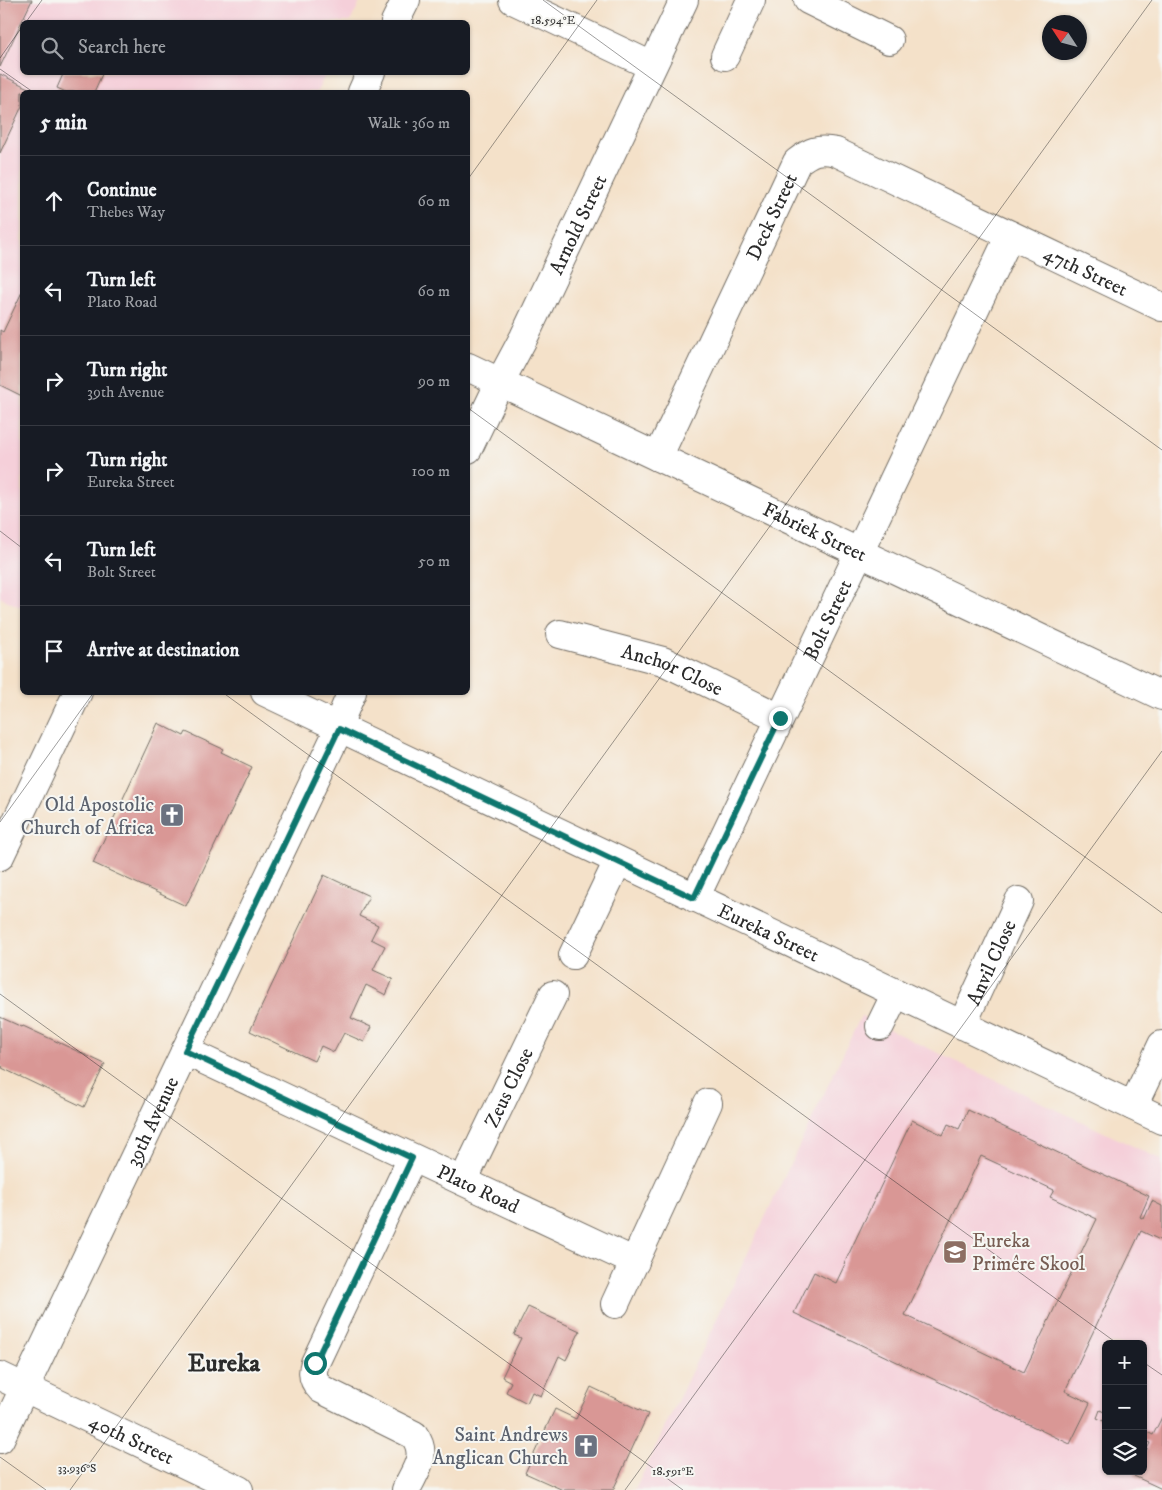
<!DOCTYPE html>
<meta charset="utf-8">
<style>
body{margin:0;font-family:"IM FELL DW Pica",serif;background:#242831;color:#f1f3f6}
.controls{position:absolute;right:15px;bottom:15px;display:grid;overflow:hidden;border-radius:8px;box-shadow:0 1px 4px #0004}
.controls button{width:45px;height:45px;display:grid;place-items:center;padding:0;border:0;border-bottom:1px solid #363941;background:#171b24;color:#f1f3f6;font:25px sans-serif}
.compass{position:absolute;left:1042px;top:15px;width:45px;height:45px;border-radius:50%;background:#171b24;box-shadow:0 1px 4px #0004;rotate:306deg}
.stop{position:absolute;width:15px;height:15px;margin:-11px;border:4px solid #0f766e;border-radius:50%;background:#fff}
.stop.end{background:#0f766e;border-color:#fff;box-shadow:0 1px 5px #0008}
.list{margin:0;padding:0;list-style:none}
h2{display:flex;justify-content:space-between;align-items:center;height:65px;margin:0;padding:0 20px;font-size:21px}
h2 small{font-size:16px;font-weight:400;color:#9ea1a6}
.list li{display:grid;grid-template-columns:32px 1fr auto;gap:15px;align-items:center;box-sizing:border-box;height:90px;padding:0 20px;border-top:1px solid #363941}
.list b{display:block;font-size:19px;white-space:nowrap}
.list p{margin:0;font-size:16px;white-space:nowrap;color:#9ea1a6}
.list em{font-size:16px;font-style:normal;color:#9ea1a6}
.icon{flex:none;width:28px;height:28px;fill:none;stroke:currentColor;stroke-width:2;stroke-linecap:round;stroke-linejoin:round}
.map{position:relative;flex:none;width:1162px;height:1490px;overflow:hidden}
.search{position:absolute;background:#171b24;box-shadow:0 1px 4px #0004;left:20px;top:20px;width:450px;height:55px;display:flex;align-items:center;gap:12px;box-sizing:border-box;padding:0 18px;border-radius:8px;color:#9ea1a6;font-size:19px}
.panel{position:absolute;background:#171b24;box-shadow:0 1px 4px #0004;left:20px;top:90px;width:450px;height:605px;border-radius:8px}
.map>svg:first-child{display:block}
</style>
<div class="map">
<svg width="1162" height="1490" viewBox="0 0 1162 1490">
<rect width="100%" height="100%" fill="#f6f6f2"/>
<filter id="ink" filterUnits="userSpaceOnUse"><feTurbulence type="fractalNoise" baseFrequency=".02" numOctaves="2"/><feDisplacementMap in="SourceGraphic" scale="10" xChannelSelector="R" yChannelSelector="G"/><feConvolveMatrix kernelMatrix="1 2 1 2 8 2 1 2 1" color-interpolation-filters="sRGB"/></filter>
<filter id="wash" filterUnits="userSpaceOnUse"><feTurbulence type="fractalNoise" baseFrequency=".0096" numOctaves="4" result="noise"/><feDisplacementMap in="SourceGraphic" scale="20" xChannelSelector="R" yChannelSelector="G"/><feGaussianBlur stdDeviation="1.12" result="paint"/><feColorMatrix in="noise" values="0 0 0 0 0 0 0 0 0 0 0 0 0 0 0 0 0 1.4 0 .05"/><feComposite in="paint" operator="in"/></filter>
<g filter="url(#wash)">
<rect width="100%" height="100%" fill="#f4e1c9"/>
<g fill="#f5cfd9" fill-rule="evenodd">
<path d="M0,0H361L350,22H22V72L326,73L317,92H22V608L0,597Z"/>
<path d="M861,1016L1162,1160V1490H635ZM1106,1344H1143V1471H1106Z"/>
</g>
<g id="blocks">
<g fill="#d99795" fill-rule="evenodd">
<path d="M0,0H32L0,67Z"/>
<path d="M64,72H103L94,92H66L57,88Z"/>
<path d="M0,74L36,92H22V106L0,153Z"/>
<path d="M22,292V396L0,385V330L3,332Z"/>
<path d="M158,723L184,736L186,732L223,749L221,752L252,767L186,906L93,863Z"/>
<path d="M324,875L369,896L359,916L378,925L371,939L385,946L373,970L393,979L386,995L366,985L351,1018L371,1027L364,1042L344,1033L334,1052L321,1046L314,1061L250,1031Z"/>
<path d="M0,1017L22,1027L23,1026L105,1064L84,1107L2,1068L3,1067L0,1065Z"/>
<path d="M968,1110L1149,1196L1140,1217L1144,1219L1152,1201L1162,1206V1241L1141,1231L1065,1391L1090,1403L1070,1444L794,1313L814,1272L836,1283L845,1264H844L912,1120L943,1135L948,1124L959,1129ZM981,1156L1054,1190L1050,1197L1097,1219L1024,1372L905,1315Z"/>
<path d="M528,1307L580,1331L566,1360L559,1356L541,1396L532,1392L527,1403L506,1392L511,1382L502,1377L521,1338L514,1335Z"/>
<path d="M591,1387L648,1414L613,1490H563L525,1473L555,1409L576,1419Z"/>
<path d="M1100,1410L1106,1413V1422L1097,1418Z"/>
<path d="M1162,1417V1489L1134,1476L1136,1471H1143V1457L1150,1443L1143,1440V1430L1153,1435Z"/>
</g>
</g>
</g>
<g filter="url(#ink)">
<use href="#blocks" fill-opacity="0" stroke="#716b62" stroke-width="1"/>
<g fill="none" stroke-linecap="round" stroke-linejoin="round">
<defs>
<g id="minor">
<path d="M513,0L652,66"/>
<path d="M808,0L889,40"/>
<path d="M395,22L406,0"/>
<path d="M725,56L751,0"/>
<path d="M362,92L371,72"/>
<path id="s1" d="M468,367L1162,696"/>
<path id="s2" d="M468,449L500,382L524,337L684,0"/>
<path id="s3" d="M658,457L797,162C811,151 818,148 836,152L1162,307"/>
<path id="s4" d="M560,634L663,661L780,718"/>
<path id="s5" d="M265,692L1162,1120"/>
<path d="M0,856L78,692"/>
<path id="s6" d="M695,898L1010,235"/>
<path d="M573,955L618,861"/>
<path id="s7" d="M962,1025L1019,901"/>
<path d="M880,1026L896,993"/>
<path id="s8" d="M185,1051L635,1262"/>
<path d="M1133,1106L1162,1045"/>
<path id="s9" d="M463,1181L553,995"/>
<path d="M615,1304L708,1103"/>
<path id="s10" d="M0,1376L239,1490"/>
<path id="s11" d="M0,1439L339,729L343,713L352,692"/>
<path d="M406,1490C415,1470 429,1456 414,1435L321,1389C313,1381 311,1374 315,1363L412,1158"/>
</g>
</defs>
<use href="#minor" stroke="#716b62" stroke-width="30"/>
<use href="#minor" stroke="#fff" stroke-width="28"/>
</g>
</g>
<g fill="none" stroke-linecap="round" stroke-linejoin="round" filter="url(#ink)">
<path stroke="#0f766e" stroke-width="6" d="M315,1363L412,1158L185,1051L339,729L694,898L780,718"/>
</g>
<path fill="none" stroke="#2b2b2b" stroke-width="1" stroke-opacity="0.45" d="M543,0L1162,450M26,22L42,0M0,58L22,27M0,69L33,92M468,179L597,0M468,408L1162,913M0,531L22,548M222,692L1118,1344M0,822L94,692M0,994L683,1490M1143,1362L1162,1375M0,1457L46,1490M70,1490L1152,0M625,1490L1162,751"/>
<defs>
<symbol id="church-square" viewBox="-11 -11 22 22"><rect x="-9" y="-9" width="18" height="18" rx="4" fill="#6b7280" stroke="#f6f6f2"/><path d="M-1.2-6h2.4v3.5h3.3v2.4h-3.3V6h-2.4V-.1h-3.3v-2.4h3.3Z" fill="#fff"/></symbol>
<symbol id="school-square" viewBox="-11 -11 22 22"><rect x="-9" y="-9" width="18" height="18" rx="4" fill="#8d6e63" stroke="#f6f6f2"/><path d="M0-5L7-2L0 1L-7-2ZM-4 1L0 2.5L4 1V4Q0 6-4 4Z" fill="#fff"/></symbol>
</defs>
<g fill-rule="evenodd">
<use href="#church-square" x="158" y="801" width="28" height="28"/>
<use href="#school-square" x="941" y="1238" width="28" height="28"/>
<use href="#church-square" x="572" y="1432" width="28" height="28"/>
</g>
<g text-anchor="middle" stroke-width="4" stroke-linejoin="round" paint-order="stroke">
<g font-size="20" fill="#2b2b2b" stroke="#f6f6f2">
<text dy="7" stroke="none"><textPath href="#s3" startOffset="266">Deck Street</textPath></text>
<text dy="7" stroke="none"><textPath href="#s2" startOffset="250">Arnold Street</textPath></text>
<text dy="7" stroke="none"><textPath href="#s3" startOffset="645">47th Street</textPath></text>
<text dy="7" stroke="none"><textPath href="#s1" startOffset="384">Fabriek Street</textPath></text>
<text dy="7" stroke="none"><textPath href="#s6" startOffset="308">Bolt Street</textPath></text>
<text dy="7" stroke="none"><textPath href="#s4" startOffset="118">Anchor Close</textPath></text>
<text dy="7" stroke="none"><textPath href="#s5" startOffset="558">Eureka Street</textPath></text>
<text dy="7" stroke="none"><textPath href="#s7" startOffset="69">Anvil Close</textPath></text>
<text dy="7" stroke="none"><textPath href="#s9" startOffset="104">Zeus Close</textPath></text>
<text dy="7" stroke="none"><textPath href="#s11" startOffset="352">39th Avenue</textPath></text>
<text dy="7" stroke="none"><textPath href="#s8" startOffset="324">Plato Road</textPath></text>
<text dy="7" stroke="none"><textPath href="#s10" startOffset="146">40th Street</textPath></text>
</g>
<g font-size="20" fill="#5b616d" stroke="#f6f6f2" text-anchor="end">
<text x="154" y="811">Old Apostolic<tspan x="154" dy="23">Church of Africa</tspan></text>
<text x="568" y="1441">Saint Andrews<tspan x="568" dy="23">Anglican Church</tspan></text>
</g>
<g font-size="20" fill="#785e54" stroke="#f6f6f2" text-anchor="start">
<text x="972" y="1247">Eureka<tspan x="972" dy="23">Primêre Skool</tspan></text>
</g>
<g font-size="25" font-weight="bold" fill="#2b2b2b" stroke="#f6f6f2">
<text x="224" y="1371">Eureka</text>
</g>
</g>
<g font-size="12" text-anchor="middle" fill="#2b2b2b" stroke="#f6f6f2" stroke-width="4" stroke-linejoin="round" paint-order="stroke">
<text x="553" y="24">18.594°E</text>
<text x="77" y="1472">33.936°S</text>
<text x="673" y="1475">18.591°E</text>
</g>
</svg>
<div class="controls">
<button>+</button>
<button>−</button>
<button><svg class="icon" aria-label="layers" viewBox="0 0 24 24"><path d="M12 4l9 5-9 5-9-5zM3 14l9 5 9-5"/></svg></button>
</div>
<svg class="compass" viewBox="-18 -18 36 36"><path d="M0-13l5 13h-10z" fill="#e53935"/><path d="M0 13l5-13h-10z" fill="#9ea1a6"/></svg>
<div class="stop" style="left:315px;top:1363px"></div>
<div class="stop end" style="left:780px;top:718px"></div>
<div class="search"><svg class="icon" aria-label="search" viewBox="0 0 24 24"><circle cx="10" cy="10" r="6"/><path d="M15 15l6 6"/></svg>Search here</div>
<section class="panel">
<h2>5 min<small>Walk · 360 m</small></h2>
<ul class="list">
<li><svg class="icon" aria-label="ahead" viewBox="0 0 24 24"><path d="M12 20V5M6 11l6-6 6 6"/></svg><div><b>Continue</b><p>Thebes Way</p></div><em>60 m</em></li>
<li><svg class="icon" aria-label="left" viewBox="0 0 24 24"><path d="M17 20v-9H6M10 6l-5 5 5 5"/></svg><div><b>Turn left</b><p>Plato Road</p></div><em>60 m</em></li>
<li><svg class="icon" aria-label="right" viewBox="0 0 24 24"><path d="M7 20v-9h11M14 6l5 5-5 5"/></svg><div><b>Turn right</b><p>39th Avenue</p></div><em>90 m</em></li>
<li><svg class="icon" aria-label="right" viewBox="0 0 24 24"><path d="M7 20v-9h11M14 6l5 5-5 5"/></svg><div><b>Turn right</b><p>Eureka Street</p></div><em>100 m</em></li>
<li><svg class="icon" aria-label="left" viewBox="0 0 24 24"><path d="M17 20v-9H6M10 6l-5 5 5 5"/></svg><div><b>Turn left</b><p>Bolt Street</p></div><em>50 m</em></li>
<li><svg class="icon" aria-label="arrive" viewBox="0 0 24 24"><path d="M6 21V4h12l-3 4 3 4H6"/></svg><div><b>Arrive at destination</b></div></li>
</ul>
</section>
</div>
